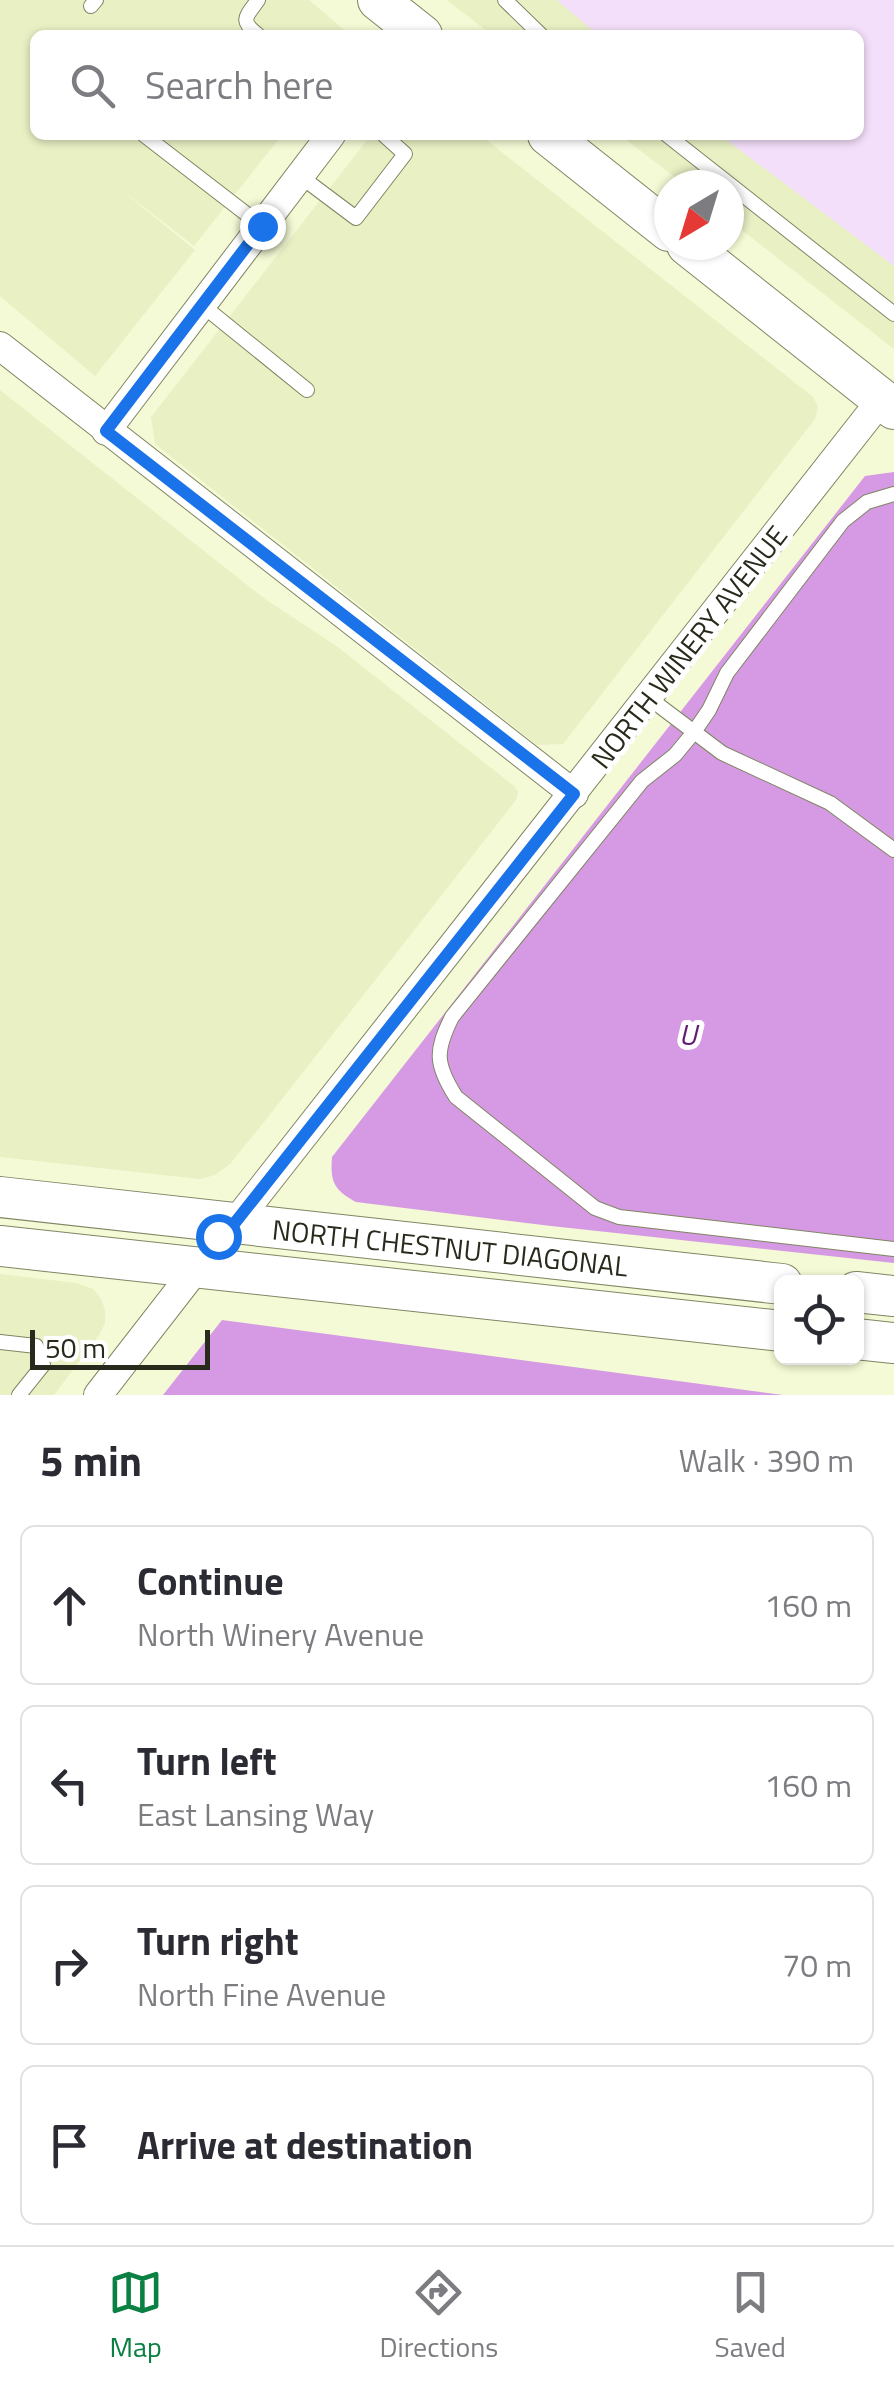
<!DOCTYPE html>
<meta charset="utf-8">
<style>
body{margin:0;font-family:"Titillium Web",sans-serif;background:#f7f7f7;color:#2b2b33}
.controls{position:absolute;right:30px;bottom:30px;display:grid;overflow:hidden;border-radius:15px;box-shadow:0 2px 8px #0004}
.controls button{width:90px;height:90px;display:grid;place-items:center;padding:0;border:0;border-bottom:2px solid #e1e1e2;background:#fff;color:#2b2b33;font:50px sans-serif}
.compass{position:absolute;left:654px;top:170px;width:90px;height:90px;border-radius:50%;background:#fff;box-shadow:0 2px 8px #0004;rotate:218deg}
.scale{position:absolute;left:30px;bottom:25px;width:180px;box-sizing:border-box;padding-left:10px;border:5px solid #282a1c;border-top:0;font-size:28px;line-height:35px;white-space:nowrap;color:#282a1c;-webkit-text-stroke:8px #fff;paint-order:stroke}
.stop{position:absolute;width:30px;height:30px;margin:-22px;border:8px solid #1a73e8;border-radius:50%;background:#fff}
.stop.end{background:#1a73e8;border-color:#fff;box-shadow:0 2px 10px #0008}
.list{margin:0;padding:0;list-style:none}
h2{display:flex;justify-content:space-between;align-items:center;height:130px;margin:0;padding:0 40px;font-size:42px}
h2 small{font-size:32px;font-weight:400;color:#7c7c81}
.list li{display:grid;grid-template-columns:65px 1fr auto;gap:30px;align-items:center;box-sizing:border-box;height:160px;margin:0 20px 20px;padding:0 20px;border:2px solid #e1e1e2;border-radius:15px}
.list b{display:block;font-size:38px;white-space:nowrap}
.list p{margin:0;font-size:32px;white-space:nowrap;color:#7c7c81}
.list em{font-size:32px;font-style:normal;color:#7c7c81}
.icon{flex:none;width:55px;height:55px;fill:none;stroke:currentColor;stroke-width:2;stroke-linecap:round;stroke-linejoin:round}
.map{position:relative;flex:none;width:894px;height:1395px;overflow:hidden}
.search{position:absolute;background:#fff;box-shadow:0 2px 8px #0004;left:30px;right:30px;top:30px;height:110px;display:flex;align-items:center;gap:25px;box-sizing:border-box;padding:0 35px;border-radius:15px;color:#7c7c81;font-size:38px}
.sheet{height:850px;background:#fff}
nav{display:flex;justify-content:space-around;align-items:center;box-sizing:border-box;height:140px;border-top:2px solid #e1e1e2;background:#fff;font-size:28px;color:#7c7c81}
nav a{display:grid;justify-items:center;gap:5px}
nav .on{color:#0b8043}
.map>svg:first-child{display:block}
</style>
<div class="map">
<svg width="894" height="1395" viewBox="0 0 894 1395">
<rect width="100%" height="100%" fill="#f4fad5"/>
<g fill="#e8f0c4">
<path d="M0,0H309L350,35H35V135H282L194,246L113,183L195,250L95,376L0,296Z"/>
<path d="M447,0H894V349L729,220V185H685L620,135H859V35H492Z"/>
<path d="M371,135H480L813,397L818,407L815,419L563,744L537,745L155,444L151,417Z"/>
<path d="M0,390L265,599L339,648L514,786L518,792L516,800L268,1117L230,1164L215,1175L200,1179L0,1157Z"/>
<path d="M0,1274L76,1283L93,1289L101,1299L105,1310V1323L99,1335L54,1395H0Z"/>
</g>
<path fill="#f3dff9" d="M557,0H894V266L720,135H859V35H598Z"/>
<g fill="#d59ae3">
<path d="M894,472V1263L551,1226L356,1202C334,1190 330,1182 332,1157L865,476Z"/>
<path d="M222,1320L783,1395H163Z"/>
</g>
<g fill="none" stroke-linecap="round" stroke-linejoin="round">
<defs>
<g id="lane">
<path d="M505,0L541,35"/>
<path d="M91,6L96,0"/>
<path d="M258,35C239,20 246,17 258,0"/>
<path d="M144,135L262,226"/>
<path d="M667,135L894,314"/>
<path d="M300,176L356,218L405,154L384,135"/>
<path d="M202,305L307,390"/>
<path d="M894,494L867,502L843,521L727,673L709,710L694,732L675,755L642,781L452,1017C435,1051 435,1064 456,1097L595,1208L619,1217L894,1249"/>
<path d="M649,698L722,753L830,803L894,850"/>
<path d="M0,1342L36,1346L43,1365L19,1395"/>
</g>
<g id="street">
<path d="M0,346L574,794"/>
<path d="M106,431L331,135"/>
<path d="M234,1224L882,399"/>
<path d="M98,1395L199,1265"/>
</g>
<g id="secondary">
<path d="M378,0L422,35"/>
<path d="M548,135L669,231"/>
<path d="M687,245L894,409"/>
<path d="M0,1197L782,1284"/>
<path d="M0,1246L782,1331"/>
<path d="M856,1292L894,1296"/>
<path d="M856,1339L894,1343"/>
</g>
</defs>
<use href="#lane" stroke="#808563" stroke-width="16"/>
<use href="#street" stroke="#808563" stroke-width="30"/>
<use href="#secondary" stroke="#808563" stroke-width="42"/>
<use href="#lane" stroke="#fff" stroke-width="14"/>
<use href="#street" stroke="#fff" stroke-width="28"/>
<use href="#secondary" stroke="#fff" stroke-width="40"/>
</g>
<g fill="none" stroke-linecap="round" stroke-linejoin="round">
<path stroke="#1a73e8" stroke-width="12" d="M218,1236L234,1224L574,794L106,431L262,226"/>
</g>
<g text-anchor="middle" stroke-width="10" stroke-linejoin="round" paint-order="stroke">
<g font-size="28" fill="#282a1c" stroke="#fff">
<text transform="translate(689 647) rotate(-52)" y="10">NORTH WINERY AVENUE</text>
<text transform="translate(450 1248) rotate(6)" y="10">NORTH CHESTNUT DIAGONAL</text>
</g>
<g font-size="30" font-style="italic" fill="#621c73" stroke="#fff">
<text x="688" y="1045">U</text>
</g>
</g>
</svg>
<div class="controls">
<button><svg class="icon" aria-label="locate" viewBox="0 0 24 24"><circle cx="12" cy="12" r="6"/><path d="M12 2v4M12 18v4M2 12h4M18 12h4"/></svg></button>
</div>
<svg class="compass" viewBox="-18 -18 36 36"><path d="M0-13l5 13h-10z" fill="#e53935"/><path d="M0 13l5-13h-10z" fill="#7c7c81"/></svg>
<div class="scale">50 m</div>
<div class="stop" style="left:218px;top:1236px"></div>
<div class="stop end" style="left:262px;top:226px"></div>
<div class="search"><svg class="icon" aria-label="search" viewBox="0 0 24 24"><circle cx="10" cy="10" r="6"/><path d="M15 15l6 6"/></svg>Search here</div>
</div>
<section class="sheet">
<h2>5 min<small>Walk · 390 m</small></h2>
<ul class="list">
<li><svg class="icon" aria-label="ahead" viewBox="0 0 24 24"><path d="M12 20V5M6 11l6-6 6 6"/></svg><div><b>Continue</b><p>North Winery Avenue</p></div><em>160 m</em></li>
<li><svg class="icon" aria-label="left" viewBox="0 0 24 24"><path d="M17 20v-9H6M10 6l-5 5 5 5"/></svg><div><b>Turn left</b><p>East Lansing Way</p></div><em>160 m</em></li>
<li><svg class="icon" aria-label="right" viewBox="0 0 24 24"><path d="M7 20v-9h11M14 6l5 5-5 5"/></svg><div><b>Turn right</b><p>North Fine Avenue</p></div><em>70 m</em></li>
<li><svg class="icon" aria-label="arrive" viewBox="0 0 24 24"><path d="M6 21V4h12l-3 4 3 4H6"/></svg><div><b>Arrive at destination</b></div></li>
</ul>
</section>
<nav>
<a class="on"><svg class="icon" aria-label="map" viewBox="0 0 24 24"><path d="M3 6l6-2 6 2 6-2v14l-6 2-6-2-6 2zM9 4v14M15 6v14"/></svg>Map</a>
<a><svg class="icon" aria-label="directions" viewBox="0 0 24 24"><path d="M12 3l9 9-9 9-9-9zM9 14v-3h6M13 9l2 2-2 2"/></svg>Directions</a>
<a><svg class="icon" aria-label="saved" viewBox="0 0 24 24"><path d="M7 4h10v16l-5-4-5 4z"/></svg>Saved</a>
</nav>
